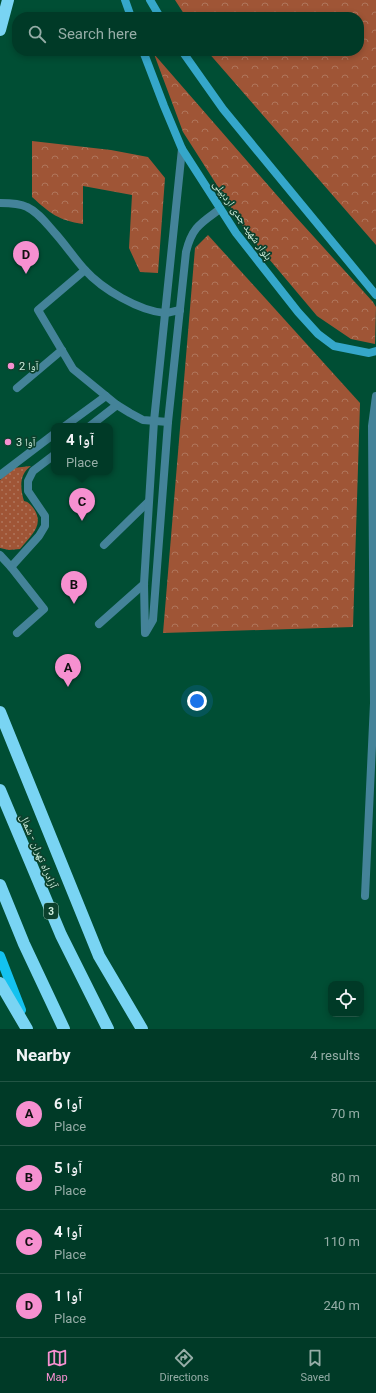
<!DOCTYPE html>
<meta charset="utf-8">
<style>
body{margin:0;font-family:Roboto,"Noto Naskh Arabic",sans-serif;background:#0e4533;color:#f1f3f6}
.controls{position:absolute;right:12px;bottom:12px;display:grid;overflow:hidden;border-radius:8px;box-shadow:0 2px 6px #0003}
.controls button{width:36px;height:36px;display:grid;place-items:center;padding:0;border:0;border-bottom:1px solid #225444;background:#003a27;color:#f1f3f6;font:20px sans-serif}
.you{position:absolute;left:197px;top:701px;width:14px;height:14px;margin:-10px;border:3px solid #fff;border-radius:50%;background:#1a73e8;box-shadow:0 0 0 6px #1a73e833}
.badge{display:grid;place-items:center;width:26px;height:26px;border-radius:50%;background:#f690d0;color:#111;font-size:13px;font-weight:700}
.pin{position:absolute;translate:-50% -33px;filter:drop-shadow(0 1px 2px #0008)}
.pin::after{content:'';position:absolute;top:21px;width:14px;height:12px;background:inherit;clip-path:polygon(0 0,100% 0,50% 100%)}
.popup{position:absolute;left:51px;top:423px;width:62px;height:52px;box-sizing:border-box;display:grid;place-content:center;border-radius:8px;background:#003a27;filter:drop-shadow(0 1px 3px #0005);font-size:13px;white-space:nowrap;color:#95ada7}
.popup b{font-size:15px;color:#f1f3f6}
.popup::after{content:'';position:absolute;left:50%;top:100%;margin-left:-8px;border:8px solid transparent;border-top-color:#003a27}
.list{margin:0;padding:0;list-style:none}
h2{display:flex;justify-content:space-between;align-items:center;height:52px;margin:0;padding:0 16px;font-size:17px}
h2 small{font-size:13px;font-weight:400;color:#95ada7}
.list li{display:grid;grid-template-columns:26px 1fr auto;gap:12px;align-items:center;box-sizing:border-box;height:64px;padding:0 16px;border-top:1px solid #225444}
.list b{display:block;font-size:15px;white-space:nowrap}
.list p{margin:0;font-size:13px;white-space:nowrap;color:#95ada7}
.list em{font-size:13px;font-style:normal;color:#95ada7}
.icon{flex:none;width:22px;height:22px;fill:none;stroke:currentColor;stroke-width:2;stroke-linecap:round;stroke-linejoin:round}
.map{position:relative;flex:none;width:376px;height:1029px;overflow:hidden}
.search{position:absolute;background:#003a27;box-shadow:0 2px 6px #0003;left:12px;right:12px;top:12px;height:44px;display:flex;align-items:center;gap:10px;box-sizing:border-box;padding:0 14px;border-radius:16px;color:#95ada7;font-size:15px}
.sheet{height:308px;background:#003a27}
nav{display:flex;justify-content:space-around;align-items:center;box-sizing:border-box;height:56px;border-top:1px solid #225444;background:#003a27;font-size:11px;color:#95ada7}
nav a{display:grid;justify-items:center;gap:2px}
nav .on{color:#f690d0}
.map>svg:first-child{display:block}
</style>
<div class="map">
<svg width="376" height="1029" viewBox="0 0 376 1029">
<defs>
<pattern id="forest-crowns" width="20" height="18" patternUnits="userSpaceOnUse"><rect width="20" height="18" fill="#9f5536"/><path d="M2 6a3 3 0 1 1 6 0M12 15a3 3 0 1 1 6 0" fill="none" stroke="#af765c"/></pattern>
<pattern id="park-dots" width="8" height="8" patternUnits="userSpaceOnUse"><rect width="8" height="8" fill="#9f5536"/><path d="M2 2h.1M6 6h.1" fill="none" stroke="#af765c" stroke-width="1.8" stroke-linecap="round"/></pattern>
</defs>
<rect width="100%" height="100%" fill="#004e34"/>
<g fill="url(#forest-crowns)">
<path d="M175,0H376V245L207,51H359V17H186Z"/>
<path d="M154,54L295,216L373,302L376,307L375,344L351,339L317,316L248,234L183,132Z"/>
<path d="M32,141L111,150L148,157L165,178L158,273L140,272L129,248L132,195L83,186V224C58,220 51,214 32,197Z"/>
<path d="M208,235L360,403L353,627L163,633L195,248Z"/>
</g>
<path fill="url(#park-dots)" d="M31,466C19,474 20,488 24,501C29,502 31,505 34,509C45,526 30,536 20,549L9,550L0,548V480L13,468Z"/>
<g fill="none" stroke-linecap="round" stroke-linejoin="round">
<g stroke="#448399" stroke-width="8">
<path d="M0,203C9,203 19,203 27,207C38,212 46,223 54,232C65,244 74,258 85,270C102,289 139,311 165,313C169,313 175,311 180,310"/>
<path d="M85,270L38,310L73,369L117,405L130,413L143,420L168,422"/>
<path d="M17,388L62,350"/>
<path d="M65,426L106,396"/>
<path d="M90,426L117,405"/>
<path d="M0,475L54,434"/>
<path d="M104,545L148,502"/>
<path d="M0,555L11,567L39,536L45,526V516L28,491V481L33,471L54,455"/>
<path d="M11,567L44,609L17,633"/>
<path d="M99,624L144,584"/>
<path d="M146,632L153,620L168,422L186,252C192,227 201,223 220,209"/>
<path d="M145,633L144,584L154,421L182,149"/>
<path d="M365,896L374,703L372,426L376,396"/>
</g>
<g stroke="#35a7ca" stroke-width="8">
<path d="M125,0L131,17"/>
<path d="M150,0L160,17"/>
<path d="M143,51L164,106L182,149L236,233L298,312L318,334L334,346L369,353L376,351"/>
<path d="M182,51L223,109L376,295"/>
</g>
<path stroke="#13c2ef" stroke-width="10" d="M0,956L21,1010"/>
<g stroke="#79d4f3" stroke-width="12">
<path d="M0,30L8,0"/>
<path d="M0,712L99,956L142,1029"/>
<path d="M0,790L61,935L108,1029"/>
<path d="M0,885L24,944L64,1029"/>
<path d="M0,983L27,1029"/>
</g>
</g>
<g fill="#f690d0" stroke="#0c412d" stroke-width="1.5">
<circle cx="11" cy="366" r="4"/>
<circle cx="8" cy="442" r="4"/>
</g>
<g text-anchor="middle" stroke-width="3.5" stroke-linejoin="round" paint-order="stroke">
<rect fill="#0c412d" stroke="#94baa8" stroke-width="1" x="44" y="903" width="14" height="16" rx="3"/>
<g font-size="10" font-weight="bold" fill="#ceeedd">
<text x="51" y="915">3</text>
</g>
<g font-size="11" fill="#ceeedd" stroke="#0c412d">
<text transform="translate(243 220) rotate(55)" y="4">بلوار شهید جدی اردبیلی</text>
<text transform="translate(39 851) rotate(67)" y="4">آزادراه تهران - شمال</text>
</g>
<g font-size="11" fill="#ceeedd" stroke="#0c412d" text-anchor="start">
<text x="19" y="370">آوا 2</text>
<text x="16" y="446">آوا 3</text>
</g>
</g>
</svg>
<div class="controls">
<button><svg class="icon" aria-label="locate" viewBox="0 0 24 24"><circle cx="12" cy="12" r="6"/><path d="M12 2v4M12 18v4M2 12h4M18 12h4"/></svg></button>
</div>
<div class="you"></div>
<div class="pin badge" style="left:68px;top:687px">A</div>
<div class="pin badge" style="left:74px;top:604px">B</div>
<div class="pin badge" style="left:82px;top:521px">C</div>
<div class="popup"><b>آوا 4</b>Place</div>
<div class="pin badge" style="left:26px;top:274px">D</div>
<div class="search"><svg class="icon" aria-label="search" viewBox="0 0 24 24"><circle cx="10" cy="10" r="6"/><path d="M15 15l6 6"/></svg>Search here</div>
</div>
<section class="sheet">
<h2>Nearby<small>4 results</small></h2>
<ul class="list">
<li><span class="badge">A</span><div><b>آوا 6</b><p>Place</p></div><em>70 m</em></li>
<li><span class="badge">B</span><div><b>آوا 5</b><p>Place</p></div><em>80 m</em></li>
<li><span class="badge">C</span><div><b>آوا 4</b><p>Place</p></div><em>110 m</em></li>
<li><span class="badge">D</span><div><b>آوا 1</b><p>Place</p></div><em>240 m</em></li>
</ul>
</section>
<nav>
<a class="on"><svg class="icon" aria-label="map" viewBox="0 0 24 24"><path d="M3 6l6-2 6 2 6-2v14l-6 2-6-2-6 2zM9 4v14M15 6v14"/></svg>Map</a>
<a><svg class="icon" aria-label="directions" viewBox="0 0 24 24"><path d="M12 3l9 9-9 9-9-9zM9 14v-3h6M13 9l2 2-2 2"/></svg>Directions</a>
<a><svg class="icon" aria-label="saved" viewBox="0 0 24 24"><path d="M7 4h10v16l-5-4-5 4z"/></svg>Saved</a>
</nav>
